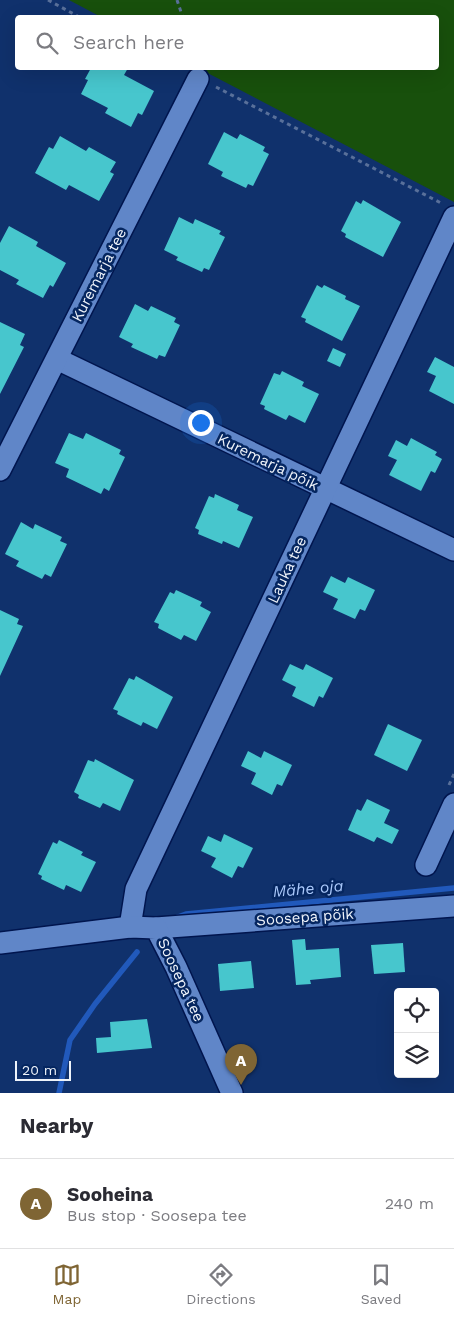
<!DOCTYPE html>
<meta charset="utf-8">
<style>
body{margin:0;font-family:"Work Sans",sans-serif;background:#f7f7f7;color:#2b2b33}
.controls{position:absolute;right:15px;bottom:15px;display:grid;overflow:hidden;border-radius:5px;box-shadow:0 5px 20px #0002}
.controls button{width:45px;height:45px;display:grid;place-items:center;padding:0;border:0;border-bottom:1px solid #e1e1e2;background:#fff;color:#2b2b33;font:25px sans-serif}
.scale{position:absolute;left:15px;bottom:12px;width:56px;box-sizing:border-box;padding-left:5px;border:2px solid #eef3fa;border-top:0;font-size:14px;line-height:18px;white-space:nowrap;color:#eef3fa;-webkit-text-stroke:4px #052660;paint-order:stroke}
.you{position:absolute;left:200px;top:422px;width:18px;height:18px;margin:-12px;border:4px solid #fff;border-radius:50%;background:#1a73e8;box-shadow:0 0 0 8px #1a73e833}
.badge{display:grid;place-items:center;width:32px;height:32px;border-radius:50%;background:#7f6534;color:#fff;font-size:16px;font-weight:700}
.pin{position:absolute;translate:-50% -41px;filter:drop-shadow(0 1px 2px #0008)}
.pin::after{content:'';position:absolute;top:26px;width:18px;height:15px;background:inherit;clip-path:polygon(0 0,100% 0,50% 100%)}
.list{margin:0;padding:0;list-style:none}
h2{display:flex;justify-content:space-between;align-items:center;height:65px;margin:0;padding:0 20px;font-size:21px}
h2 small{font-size:16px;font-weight:400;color:#7c7c81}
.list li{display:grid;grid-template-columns:32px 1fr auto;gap:15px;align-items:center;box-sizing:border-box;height:90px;padding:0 20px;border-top:1px solid #e1e1e2}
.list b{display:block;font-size:19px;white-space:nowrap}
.list p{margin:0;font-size:16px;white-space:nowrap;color:#7c7c81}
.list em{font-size:16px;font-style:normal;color:#7c7c81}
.icon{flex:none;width:28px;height:28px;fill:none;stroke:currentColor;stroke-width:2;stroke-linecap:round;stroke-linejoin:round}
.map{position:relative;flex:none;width:454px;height:1093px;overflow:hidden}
.search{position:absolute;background:#fff;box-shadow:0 5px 20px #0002;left:15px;right:15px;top:15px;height:55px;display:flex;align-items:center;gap:12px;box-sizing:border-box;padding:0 18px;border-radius:5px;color:#7c7c81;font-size:19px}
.sheet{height:155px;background:#fff}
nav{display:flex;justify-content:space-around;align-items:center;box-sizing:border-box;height:70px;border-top:1px solid #e1e1e2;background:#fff;font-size:14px;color:#7c7c81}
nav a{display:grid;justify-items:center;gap:2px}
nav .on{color:#7f6534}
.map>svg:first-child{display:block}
</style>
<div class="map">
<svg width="454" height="1093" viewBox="0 0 454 1093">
<rect width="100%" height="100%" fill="#10316c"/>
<path fill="#18500c" d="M69,0H454V202L198,68H436V18H103Z"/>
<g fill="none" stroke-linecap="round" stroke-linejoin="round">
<g stroke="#2159bb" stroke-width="5.5">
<path d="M175,918L186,914L454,888"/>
<path d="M59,1093L70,1040L95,1004L137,952"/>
</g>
</g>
<g fill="#47c6cd">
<path d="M91,68H128L124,75L154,91L142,115L138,113L131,127L105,113L108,108L81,94L88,80L85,79Z"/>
<path d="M224,132L237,139L240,134L265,147L263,151L269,154L253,186L248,184L246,188L221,176L223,172L208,164Z"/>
<path d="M60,136L86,151L89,147L116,162L110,172L114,174L99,201L69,185L66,190L35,173L49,147L53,149Z"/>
<path d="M363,200L401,222L383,257L345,237L346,234L341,231L356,201L361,204Z"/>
<path d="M179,217L193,224L195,219L221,231L219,234L225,237L209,270L204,268L202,272L176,260L178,257L164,250Z"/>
<path d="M9,226L38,242L36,246L66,263L53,287L50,285L43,298L16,284L19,280L0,270V243Z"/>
<path d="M317,285L322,288L324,285L346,296L345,299L360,306L342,341L305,322L306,319L301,317Z"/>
<path d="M135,304L148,311L151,306L176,318L174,322L180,325L165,357L159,355L157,359L131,347L133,344L119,337Z"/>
<path d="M0,322L25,334L20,345L24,347L0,394Z"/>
<path d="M333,348L346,354L340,367L327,361Z"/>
<path d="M435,357L454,367V404L429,391L436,376L427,372Z"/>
<path d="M282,371L304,382L302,386L319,394L305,423L289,415L286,420L264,409L265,406L260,404L274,373L280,375Z"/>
<path d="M69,433L83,439L86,433L121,450L119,454L125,457L109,491L104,488L101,494L66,477L69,469L55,463Z"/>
<path d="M411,438L437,452L435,455L442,459L435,473L431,471L421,491L389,475L397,460L388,456L396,440L407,446Z"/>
<path d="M215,494L239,505L237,510L253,517L239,548L223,541L222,544L198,534L199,530L195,528L209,496L214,498Z"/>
<path d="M21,522L33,529L35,524L62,537L60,541L67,544L51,577L45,574L42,579L16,566L19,561L5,554Z"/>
<path d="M331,576L345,583L348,577L375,590L365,611L360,609L355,619L333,609L338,599L323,592Z"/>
<path d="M176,590L202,602L200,606L211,612L196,641L184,635L181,640L158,628L159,624L154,622L170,592L174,594Z"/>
<path d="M0,610L19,619L17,624L23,626L0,676Z"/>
<path d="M290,664L303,670L306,664L333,678L323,698L319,696L314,707L292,696L296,687L282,680Z"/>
<path d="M136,676L173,697L157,729L143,722L141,726L117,714L118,711L113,709L129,678L134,680Z"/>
<path d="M388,724L422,740L407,771L374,755Z"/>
<path d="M248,751L261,758L264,751L292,765L282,786L277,784L272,795L251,784L256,773L241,766Z"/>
<path d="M95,759L134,780L120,811L103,803L100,808L78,798L79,795L74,792L88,760L94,762Z"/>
<path d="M367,799L390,810L384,823L399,830L392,844L377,837L374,842L348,830L357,809L361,811Z"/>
<path d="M224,834L253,848L243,868L238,866L232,878L211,867L216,858L201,851L208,836L221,842Z"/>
<path d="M59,840L83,852L81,855L96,862L81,892L66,885L64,890L41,879L42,876L38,874L53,842L57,844Z"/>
<path d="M305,939L306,950L339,948L341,977L310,980L311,984L296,985L292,940Z"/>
<path d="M403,943L405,972L374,974L371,945Z"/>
<path d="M251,961L254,988L220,991L218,964Z"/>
<path d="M147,1019L152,1048L97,1053L96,1038L111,1037L110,1022Z"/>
</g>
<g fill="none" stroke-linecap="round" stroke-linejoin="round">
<defs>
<g id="minor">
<path d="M57,359L454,550"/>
<path d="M0,470L198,79"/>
<path d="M426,865L454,804"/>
<path d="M130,927L136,889L454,217"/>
<path d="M156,928L454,906"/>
<path d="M0,943L130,927L156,928L176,967L232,1093"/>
</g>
</defs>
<use href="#minor" stroke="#00154e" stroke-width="24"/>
<g stroke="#59709a" stroke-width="3" stroke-dasharray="4 4" stroke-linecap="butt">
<path d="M48,0L81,18"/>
<path d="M177,0L183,18"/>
<path d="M216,87L441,203"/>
<path d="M449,785L454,774"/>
</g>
<use href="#minor" stroke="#6086c8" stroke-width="21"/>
</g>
<g text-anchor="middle" stroke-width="5" stroke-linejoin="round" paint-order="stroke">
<g font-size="15" fill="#eef3fa" stroke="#052660">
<text transform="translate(99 275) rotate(-63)" y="5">Kuremarja tee</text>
<text transform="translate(268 462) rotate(26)" y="5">Kuremarja põik</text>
<text transform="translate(287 570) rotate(-65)" y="5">Lauka tee</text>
<text transform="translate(305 917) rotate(-4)" y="5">Soosepa põik</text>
<text transform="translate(181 980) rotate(65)" y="5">Soosepa tee</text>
</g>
<g font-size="16" font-style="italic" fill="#abc9fb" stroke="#052660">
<text transform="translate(308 888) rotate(-5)" y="6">Mähe oja</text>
</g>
</g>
</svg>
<div class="controls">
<button><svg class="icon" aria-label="locate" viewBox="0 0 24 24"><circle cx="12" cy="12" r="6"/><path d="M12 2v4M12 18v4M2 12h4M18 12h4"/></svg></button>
<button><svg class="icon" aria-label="layers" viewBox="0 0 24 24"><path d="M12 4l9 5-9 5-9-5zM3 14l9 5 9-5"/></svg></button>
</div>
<div class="scale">20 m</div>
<div class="you"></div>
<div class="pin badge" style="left:241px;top:1085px">A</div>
<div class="search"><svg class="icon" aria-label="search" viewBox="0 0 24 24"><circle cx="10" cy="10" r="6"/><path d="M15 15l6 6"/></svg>Search here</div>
</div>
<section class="sheet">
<h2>Nearby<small></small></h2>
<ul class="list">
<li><span class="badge">A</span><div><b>Sooheina</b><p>Bus stop · Soosepa tee</p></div><em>240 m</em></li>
</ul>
</section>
<nav>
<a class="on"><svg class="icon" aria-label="map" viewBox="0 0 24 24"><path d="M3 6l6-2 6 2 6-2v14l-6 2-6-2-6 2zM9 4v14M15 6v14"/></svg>Map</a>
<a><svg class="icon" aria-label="directions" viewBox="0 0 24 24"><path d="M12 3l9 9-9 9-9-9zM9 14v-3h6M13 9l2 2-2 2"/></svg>Directions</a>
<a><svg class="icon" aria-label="saved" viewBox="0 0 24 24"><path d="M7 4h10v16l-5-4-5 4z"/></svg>Saved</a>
</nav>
